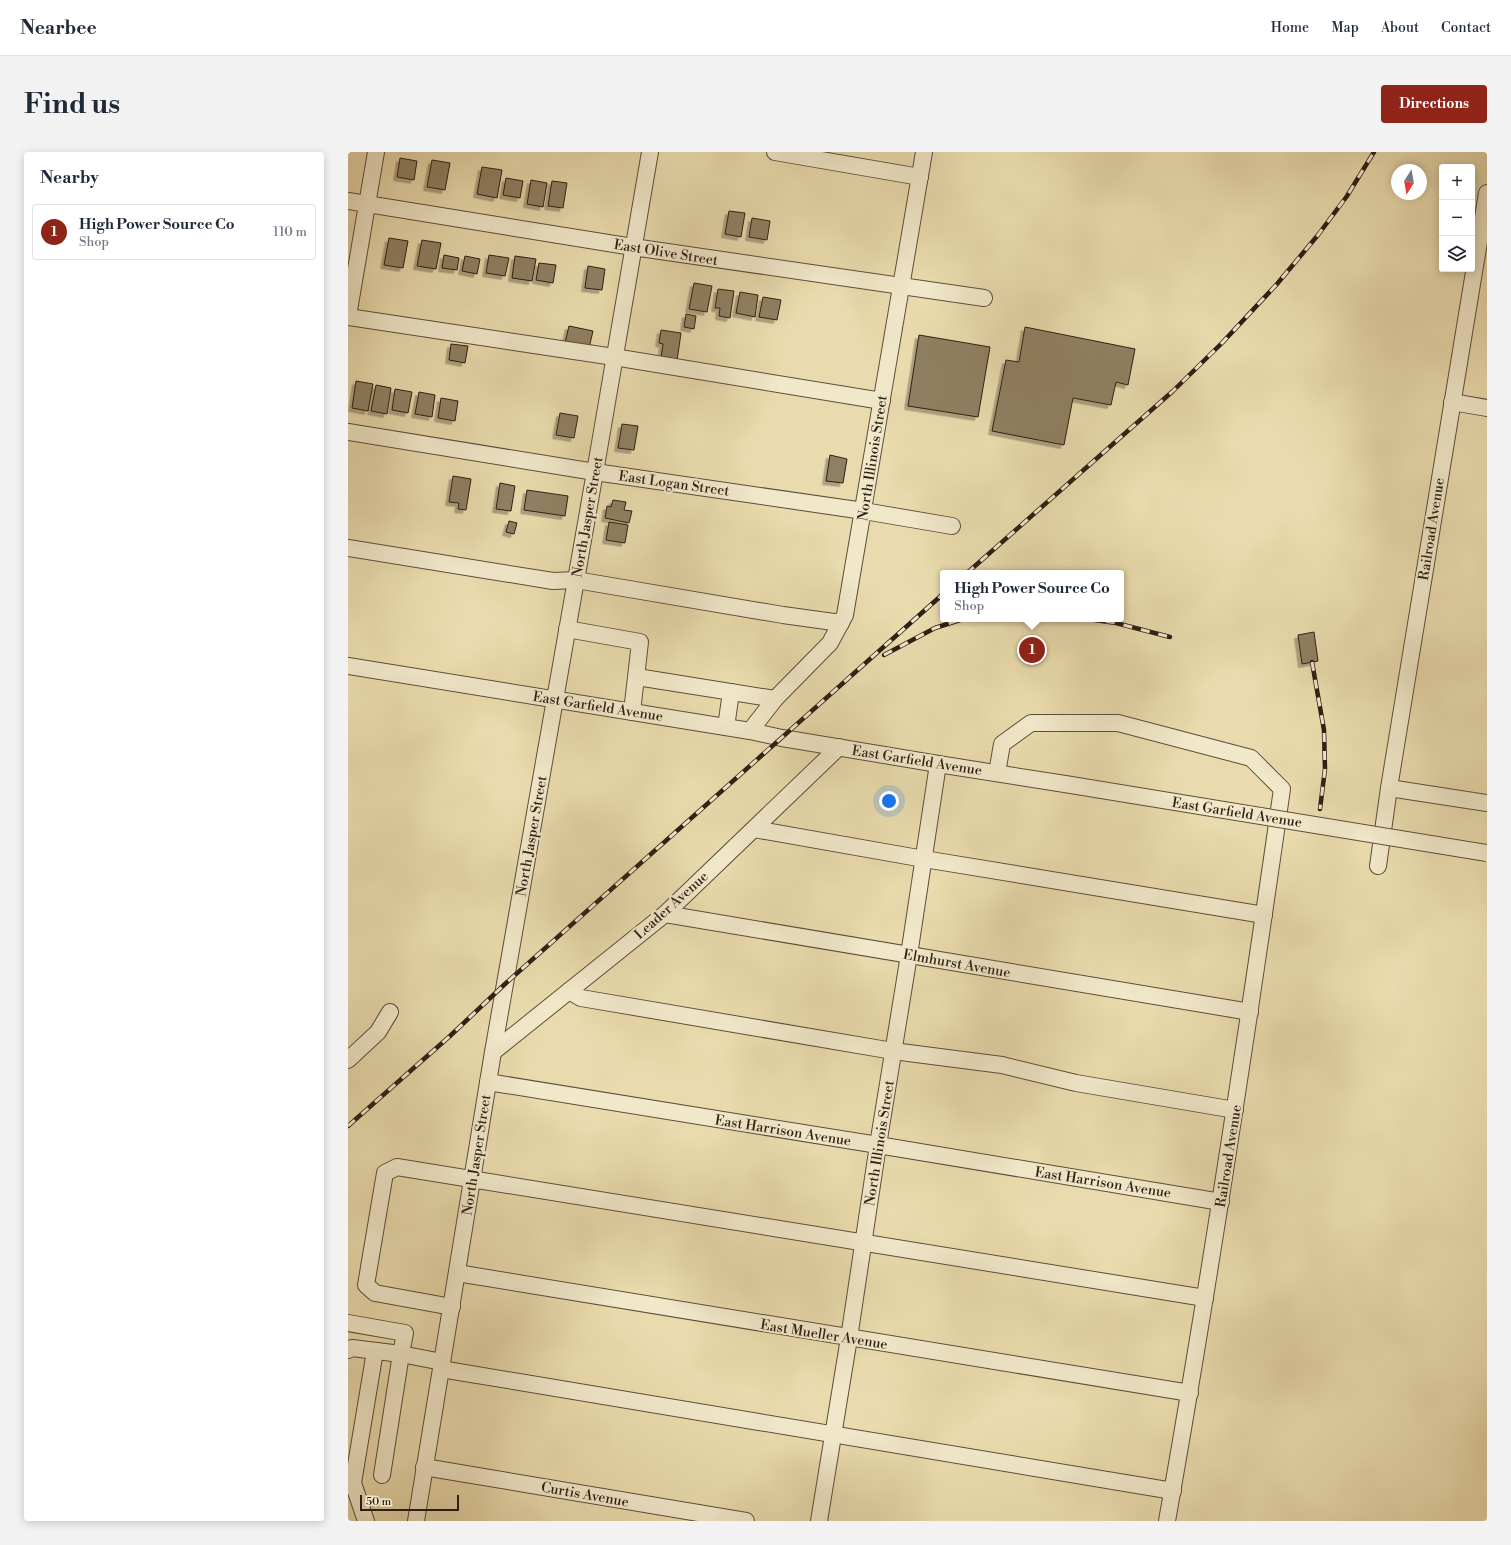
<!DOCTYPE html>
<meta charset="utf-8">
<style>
body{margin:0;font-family:"Libre Bodoni",serif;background:#f2f2f3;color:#1f2937}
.controls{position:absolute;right:12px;top:12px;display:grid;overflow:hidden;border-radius:4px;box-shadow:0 2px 10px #0003}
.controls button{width:36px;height:36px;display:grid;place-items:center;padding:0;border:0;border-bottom:1px solid #e0e1e3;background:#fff;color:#1f2937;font:20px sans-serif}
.compass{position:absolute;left:1043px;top:12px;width:36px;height:36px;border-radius:50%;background:#fff;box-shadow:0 2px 10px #0003;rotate:191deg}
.scale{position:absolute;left:12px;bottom:10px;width:99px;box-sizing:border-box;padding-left:4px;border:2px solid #2f1e13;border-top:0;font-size:11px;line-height:14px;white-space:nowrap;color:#2f1e13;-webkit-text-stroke:3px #f1e8ca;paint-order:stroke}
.you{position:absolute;left:541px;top:649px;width:14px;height:14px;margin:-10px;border:3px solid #fff;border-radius:50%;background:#1a73e8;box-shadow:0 0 0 6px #1a73e833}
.badge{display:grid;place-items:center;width:26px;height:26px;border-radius:50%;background:#8f2418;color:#fff;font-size:13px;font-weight:700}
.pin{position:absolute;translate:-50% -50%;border:2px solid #fff;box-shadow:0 1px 4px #0006}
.popup{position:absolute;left:592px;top:418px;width:184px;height:52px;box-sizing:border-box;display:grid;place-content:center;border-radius:4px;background:#fff;filter:drop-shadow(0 1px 3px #0005);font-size:13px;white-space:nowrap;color:#747a83}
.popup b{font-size:15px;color:#1f2937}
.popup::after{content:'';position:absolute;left:50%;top:100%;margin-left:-8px;border:8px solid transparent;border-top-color:#fff}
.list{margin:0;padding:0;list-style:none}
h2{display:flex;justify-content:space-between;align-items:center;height:52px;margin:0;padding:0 16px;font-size:17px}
h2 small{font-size:13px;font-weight:400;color:#747a83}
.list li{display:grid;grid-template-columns:26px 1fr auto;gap:12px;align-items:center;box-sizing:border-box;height:56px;margin:0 8px 8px;padding:0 8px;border:1px solid #e0e1e3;border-radius:4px}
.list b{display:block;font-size:15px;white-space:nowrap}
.list p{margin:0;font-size:13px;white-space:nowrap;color:#747a83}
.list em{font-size:13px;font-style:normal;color:#747a83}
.icon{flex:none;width:22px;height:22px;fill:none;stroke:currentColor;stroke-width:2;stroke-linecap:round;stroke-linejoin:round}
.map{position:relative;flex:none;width:1139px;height:1369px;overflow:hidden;border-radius:4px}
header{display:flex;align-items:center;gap:24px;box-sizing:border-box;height:56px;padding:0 20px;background:#fff;border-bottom:1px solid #e0e1e3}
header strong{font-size:19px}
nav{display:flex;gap:22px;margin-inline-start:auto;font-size:14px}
.intro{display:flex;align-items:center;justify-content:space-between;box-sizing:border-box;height:96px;padding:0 24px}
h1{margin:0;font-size:28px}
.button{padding:10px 18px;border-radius:4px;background:#8f2418;color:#fff;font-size:14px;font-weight:700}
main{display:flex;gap:24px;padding:0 24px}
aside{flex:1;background:#fff;border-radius:4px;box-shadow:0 2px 10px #0003}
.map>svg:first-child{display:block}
</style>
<header>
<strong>Nearbee</strong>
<nav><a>Home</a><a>Map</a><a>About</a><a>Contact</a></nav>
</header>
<div class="intro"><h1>Find us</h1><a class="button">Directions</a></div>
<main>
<aside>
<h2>Nearby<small></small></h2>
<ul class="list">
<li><span class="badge">1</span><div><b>High Power Source Co</b><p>Shop</p></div><em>110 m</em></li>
</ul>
</aside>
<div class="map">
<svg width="1139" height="1369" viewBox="0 0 1139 1369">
<defs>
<filter id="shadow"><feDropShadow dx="-3.5" dy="3.5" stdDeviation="0" flood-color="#0004"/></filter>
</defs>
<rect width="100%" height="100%" fill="#e9dbad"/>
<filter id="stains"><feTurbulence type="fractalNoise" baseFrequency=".005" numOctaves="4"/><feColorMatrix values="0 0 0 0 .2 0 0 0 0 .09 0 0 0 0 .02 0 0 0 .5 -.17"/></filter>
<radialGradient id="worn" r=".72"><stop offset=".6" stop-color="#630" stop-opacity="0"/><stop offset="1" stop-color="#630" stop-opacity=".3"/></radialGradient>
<g fill="#908063" stroke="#2f1e13" filter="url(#shadow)">
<path d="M52,6L69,9L66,28L49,25Z"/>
<path d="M84,8L102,11L97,38L79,35Z"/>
<path d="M134,15L154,18L149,46L129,42Z"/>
<path d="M158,26L175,29L172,46L155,43Z"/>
<path d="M183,28L199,31L195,55L179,52Z"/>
<path d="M204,29L219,31L215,56L200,54Z"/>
<path d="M381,59L397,61L393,85L377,82Z"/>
<path d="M404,66L422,69L419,88L401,85Z"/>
<path d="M41,86L60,89L55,116L36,113Z"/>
<path d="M74,88L93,91L88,117L69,114Z"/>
<path d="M96,103L111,106L109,118L94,116Z"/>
<path d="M141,103L161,106L157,124L138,121Z"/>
<path d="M117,104L132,107L129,122L114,119Z"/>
<path d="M167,104L188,107L184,129L164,126Z"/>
<path d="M191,111L208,113L205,131L188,128Z"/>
<path d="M240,114L257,117L254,138L237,136Z"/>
<path d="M346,131L364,134L359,160L341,157Z"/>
<path d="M370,137L386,139L382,166L371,164L372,156H367Z"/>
<path d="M392,140L410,143L407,165L388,161Z"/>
<path d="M415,145L433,148L429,168L411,165Z"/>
<path d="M338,162L348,164L346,177L336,175Z"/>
<path d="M221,174L245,179L241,196L217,191Z"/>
<path d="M677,175L787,197L780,233L768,230L763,253L725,246L716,293L644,279L658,208L671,210Z"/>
<path d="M313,178L333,181L329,209L313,206L315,192L311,191Z"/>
<path d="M571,183L642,195L630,265L560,254Z"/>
<path d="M103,192L120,194L117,211L101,208Z"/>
<path d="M8,229L25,232L20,259L4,256Z"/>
<path d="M28,233L43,236L39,262L23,259Z"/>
<path d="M47,237L64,240L60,261L44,258Z"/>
<path d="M71,240L87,243L84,265L67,262Z"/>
<path d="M93,246L110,249L107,269L90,266Z"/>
<path d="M212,261L230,264L226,286L208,283Z"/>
<path d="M274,272L290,274L286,298L270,296Z"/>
<path d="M482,303L499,307L495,331L478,329Z"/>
<path d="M105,324L123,327L118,358L110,357L111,351L101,350Z"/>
<path d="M152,331L167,334L163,359L148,357Z"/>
<path d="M179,338L220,344L217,364L176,358Z"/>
<path d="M265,348L278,350L276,358L284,359L281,371L257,366L259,354L263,355Z"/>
<path d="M161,369L169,371L166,382L158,380Z"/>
<path d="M261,370L280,373L277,391L258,388Z"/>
<path d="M966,480L970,509L954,512L950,483Z"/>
</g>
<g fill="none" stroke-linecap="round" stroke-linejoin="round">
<defs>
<g id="minor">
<path d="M427,0L572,25"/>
<path d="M0,49L285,95L636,146"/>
<path d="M0,164L28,0"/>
<path d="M0,165L266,205L534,249"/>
<path d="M1104,250L1139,256"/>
<path d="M0,280L247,320L516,359L604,374"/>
<path d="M0,396L205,429L228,428L435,463L493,471"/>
<path d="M219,477L292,490L284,560"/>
<path d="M0,514L402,579L434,586L590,612L717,632"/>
<path d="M289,525L427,547"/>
<path d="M378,575L383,540"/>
<path d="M402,579L427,547L482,491L497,463L576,0"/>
<path d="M649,621L654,592L683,571H770L903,606L934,637C899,882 862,1126 819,1369"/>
<path d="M1041,636L1139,651"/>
<path d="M406,677L576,707L916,763"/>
<path d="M1030,714L1041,636L1139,41"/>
<path d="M317,762L902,860"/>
<path d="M221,839L233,846L545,899L654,913L728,931L887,958"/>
<path d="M145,900L317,762L491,595"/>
<path d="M0,908L30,880L42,860"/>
<path d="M140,930L530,993L873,1050"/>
<path d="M109,1121L842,1241"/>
<path d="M104,1155L27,1141L18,1133L37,1021L49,1015L857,1146"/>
<path d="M0,1171L57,1181L53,1202L94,1210"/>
<path d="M0,1198L4,1196L53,1202L34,1323"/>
<path d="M93,1217L825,1339"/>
<path d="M76,1315L398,1369"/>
<path d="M18,1369L5,1331L27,1199"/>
<path d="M68,1369L145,900L247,320L302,0"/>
<path d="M471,1369L501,1186L530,993L561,803L590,612"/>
</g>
</defs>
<use href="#minor" stroke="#5e4d3a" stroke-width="18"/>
<use href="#minor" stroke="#f1e8ca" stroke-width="16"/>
<defs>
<g id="rail">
<path d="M619,421L825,239L874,191L929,132L970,83L999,44L1026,0"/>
<path d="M740,467L768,471L822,485"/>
<path d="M536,503L587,476L615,467"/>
<path d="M964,510L976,578L977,617L972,657"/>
<path d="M0,974L102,884L157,832L595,442"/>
</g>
</defs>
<use href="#rail" stroke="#2f1e13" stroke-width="4.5"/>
<use href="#rail" stroke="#f1e8ca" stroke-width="3" stroke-dasharray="9" stroke-linecap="butt"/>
<defs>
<path id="minor-bridge" d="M717,632L1139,701"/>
</defs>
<use href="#minor-bridge" stroke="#5e4d3a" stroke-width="18" stroke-linecap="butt"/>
<use href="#minor-bridge" stroke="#f1e8ca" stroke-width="16"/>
</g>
<g text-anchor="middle" stroke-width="4" stroke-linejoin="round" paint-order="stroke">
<g font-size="14" fill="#2f1e13" stroke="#f1e8ca">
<text transform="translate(318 100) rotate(9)" y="5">East Olive Street</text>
<text transform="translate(524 306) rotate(-81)" y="5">North Illinois Street</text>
<text transform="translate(326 331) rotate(8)" y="5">East Logan Street</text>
<text transform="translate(239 365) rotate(-80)" y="5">North Jasper Street</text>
<text transform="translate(1083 377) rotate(-81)" y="5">Railroad Avenue</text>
<text transform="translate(250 554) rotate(9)" y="5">East Garfield Avenue</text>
<text transform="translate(569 608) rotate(9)" y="5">East Garfield Avenue</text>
<text transform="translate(889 660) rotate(9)" y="5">East Garfield Avenue</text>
<text transform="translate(183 684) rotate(-80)" y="5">North Jasper Street</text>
<text transform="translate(323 753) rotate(-42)" y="5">Leader Avenue</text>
<text transform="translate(609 811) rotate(10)" y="5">Elmhurst Avenue</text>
<text transform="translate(435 978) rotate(9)" y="5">East Harrison Avenue</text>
<text transform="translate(531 991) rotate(-81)" y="5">North Illinois Street</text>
<text transform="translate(128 1003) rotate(-81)" y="5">North Jasper Street</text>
<text transform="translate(880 1004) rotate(-81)" y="5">Railroad Avenue</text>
<text transform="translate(755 1030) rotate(9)" y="5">East Harrison Avenue</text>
<text transform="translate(476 1182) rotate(9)" y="5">East Mueller Avenue</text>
<text transform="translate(237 1342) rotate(10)" y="5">Curtis Avenue</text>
</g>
</g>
<rect width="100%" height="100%" filter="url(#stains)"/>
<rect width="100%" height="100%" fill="url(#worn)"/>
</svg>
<div class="controls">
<button>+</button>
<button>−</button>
<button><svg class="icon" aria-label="layers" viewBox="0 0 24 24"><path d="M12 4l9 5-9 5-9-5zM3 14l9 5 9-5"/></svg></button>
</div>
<svg class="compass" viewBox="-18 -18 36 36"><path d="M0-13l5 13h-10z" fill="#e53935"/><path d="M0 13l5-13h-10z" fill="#747a83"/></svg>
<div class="scale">50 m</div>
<div class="you"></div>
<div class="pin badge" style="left:684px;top:498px">1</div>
<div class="popup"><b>High Power Source Co</b>Shop</div>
</div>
</main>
